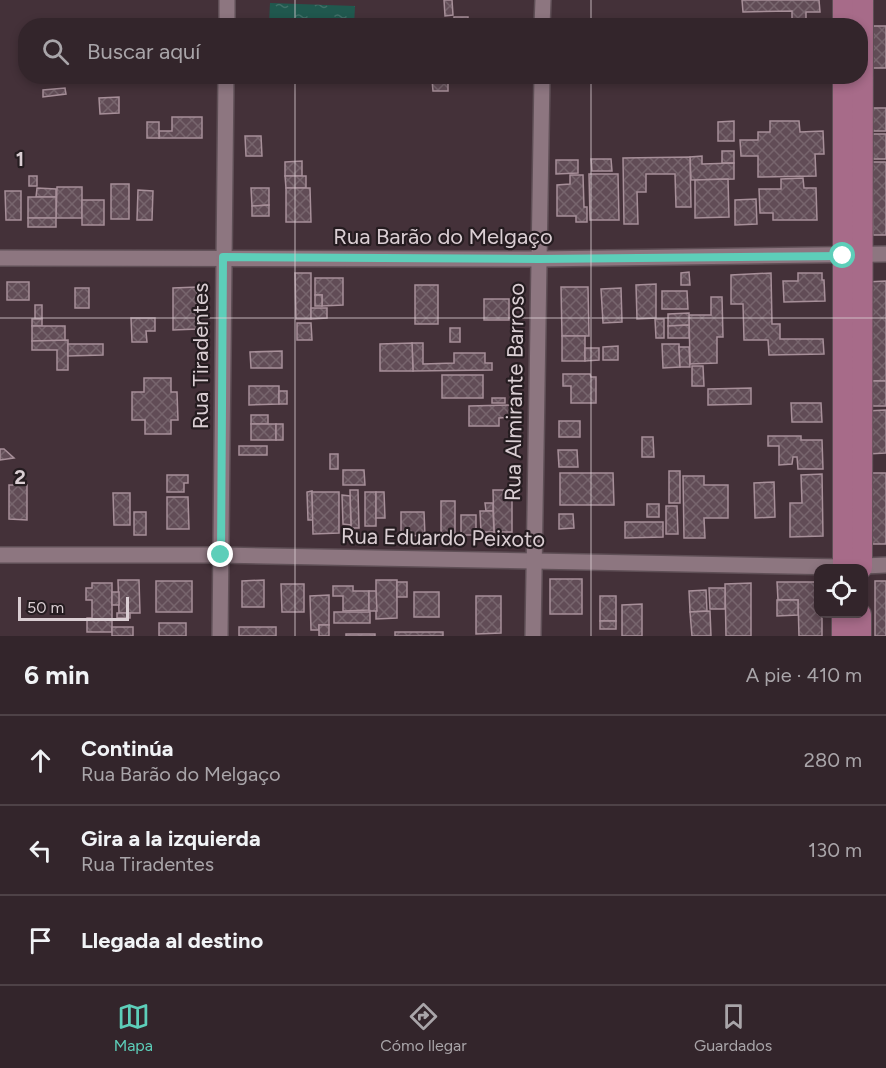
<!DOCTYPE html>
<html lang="es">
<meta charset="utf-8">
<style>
body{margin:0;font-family:Figtree,sans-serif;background:#3b2d33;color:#f1f3f6}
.controls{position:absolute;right:18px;bottom:18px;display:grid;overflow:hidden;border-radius:12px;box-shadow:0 3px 9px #0003}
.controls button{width:54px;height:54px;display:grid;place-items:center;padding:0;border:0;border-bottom:2px solid #4e4247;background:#33252b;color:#f1f3f6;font:30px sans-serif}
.scale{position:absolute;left:18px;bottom:15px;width:111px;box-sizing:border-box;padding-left:6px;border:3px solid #daced3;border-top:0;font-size:16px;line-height:21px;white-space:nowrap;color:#daced3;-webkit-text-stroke:4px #251c20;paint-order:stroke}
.stop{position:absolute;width:18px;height:18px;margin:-14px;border:4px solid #5dceb9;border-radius:50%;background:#fff}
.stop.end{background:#5dceb9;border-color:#fff;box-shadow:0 2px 6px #0008}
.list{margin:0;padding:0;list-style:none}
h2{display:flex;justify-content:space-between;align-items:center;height:78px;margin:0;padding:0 24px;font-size:26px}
h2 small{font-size:20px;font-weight:400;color:#a9a5a9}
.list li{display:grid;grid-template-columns:39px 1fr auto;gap:18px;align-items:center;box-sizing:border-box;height:90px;padding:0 24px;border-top:2px solid #4e4247}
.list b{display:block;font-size:22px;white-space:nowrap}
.list p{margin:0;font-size:20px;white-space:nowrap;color:#a9a5a9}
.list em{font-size:20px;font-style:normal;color:#a9a5a9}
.icon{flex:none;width:33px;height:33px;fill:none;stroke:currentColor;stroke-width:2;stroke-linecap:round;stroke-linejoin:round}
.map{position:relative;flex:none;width:886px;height:636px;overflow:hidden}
.search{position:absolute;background:#33252b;box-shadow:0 3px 9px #0003;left:18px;right:18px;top:18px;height:66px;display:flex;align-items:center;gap:15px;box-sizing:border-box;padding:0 21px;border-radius:24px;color:#a9a5a9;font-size:22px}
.sheet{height:348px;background:#33252b}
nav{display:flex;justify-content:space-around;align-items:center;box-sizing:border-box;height:84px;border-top:2px solid #4e4247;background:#33252b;font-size:16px;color:#a9a5a9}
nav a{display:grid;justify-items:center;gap:3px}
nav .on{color:#5dceb9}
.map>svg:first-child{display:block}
</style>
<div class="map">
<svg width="886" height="636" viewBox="0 0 886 636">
<defs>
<pattern id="water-ripples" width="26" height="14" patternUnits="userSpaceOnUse" patternTransform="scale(1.5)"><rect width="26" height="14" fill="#20584e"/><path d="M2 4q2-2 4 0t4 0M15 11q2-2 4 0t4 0" fill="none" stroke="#406f67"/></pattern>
<pattern id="building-cross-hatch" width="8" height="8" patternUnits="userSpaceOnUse" patternTransform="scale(1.5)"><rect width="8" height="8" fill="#614c56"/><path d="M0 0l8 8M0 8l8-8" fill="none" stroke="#77656d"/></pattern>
</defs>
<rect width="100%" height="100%" fill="#443139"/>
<path fill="url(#water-ripples)" d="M270,3L355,6L354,25H269Z"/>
<g fill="url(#building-cross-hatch)" stroke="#a78f99" stroke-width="1.5">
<path d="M444,0H452L453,15L445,16Z"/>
<path d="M742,0H819L820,12H806V24L819,26H749L792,24V11L743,12Z"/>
<rect x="454" y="17" width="14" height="9"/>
<rect x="866" y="26" width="20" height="42"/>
<path d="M432,80H448V91H433Z"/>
<path d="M65,88L66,94L43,97V90Z"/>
<path d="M119,97V113L100,114L99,98Z"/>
<path d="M873,108H886V131H872Z"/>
<path d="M172,117H202V138H159V131H172Z"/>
<path d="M734,121V141H718V122Z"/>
<path d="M770,121H799L800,132L823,131L824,154H815L816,176L758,177V156H741L740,140H758V132H770Z"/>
<rect x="147" y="122" width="12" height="16"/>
<rect x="871" y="134" width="15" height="25"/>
<path d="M245,136H261L262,156H246Z"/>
<rect x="722" y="151" width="12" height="12"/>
<path d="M702,156V164L734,163V179L691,180L690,157Z"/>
<path d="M690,157L691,207H676L675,174H646V192H637L638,224H624L623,158Z"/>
<path d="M591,159H611L612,171H592Z"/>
<path d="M556,160H578V173L556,174Z"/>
<path d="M302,161V176H285V162Z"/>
<path d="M872,162H886V235H873Z"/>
<path d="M589,174H618L619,220H590Z"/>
<path d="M570,175H583L584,207H587V222H576V216H557V185L570,184Z"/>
<rect x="29" y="176" width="8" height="10"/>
<path d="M285,176H306V188H286Z"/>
<path d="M803,178L804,188H816L817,220H773V213H760L759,189H781V179Z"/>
<path d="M728,179L729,217L695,218V180Z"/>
<rect x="111" y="184" width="18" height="35"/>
<path d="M57,187H82V218H56Z"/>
<path d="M37,188L56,189V197H36Z"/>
<path d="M251,188H269V205L252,206Z"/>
<path d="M286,188H310L311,222H286Z"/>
<path d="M138,190L153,191L152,220H137Z"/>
<path d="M5,191H21V220H6Z"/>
<rect x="28" y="197" width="28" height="21"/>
<path d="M756,199L757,224L735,225V200Z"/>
<rect x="82" y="200" width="22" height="25"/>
<path d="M269,205V216H252V206Z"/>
<rect x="28" y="218" width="28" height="9"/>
<path d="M689,272L690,285H681V273Z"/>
<path d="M295,273H311V319H296Z"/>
<path d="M771,273L772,324H780V339H823L824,354L769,355L768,340H744L743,304H731V275Z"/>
<path d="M798,273H822V280H824L825,301L784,302L783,281H798Z"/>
<path d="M315,278H343V305L322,306V295H315Z"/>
<path d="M886,281V381H869L866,282Z"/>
<rect x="7" y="282" width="22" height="18"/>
<path d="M656,284V318L637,319L636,285Z"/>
<rect x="415" y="285" width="23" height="39"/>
<path d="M197,287L198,329L173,330V288Z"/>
<path d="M561,287H588L589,336H562Z"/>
<rect x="75" y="288" width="14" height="20"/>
<path d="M621,288L622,322L603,323L601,289Z"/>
<path d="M662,291H687L688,309H662Z"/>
<rect x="315" y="295" width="7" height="11"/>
<path d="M711,297H722L723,337H717V363L690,364L689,315H711Z"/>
<rect x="484" y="299" width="25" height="21"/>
<rect x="35" y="305" width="7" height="14"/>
<path d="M311,308H327V318L311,319Z"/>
<path d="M689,313V325L668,326V314Z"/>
<path d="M131,318H155V331H146L147,342H132Z"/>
<rect x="32" y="319" width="10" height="7"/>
<path d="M655,319H664V338H656Z"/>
<path d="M297,323H311L312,340H297Z"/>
<path d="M689,325V338H668V326Z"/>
<rect x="32" y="326" width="33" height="15"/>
<rect x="450" y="328" width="10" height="14"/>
<rect x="562" y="336" width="23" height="25"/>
<path d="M68,340V370H57V350H32V341Z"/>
<path d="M412,343H423V364L454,363V353H485V363H492V370L413,371Z"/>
<path d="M412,343L413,371H380V344Z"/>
<path d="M68,344H103V355L68,356Z"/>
<path d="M662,344H679L680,367L663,368Z"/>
<path d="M618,346V360H603V347Z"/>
<path d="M679,347H689L690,367H680Z"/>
<path d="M585,348H599V360L585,361Z"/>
<path d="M282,351V368H251L250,352Z"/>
<path d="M692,366H703L704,386H692Z"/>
<path d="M563,374H590L591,377H596V403H571V386H563Z"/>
<rect x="442" y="375" width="41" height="23"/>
<path d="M144,378H171V392H177L178,420H171V434H145V420H132V392H144Z"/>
<path d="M869,381H886V406H870Z"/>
<path d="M249,386H279V404L249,405Z"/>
<path d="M751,388V404L708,405V389Z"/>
<rect x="279" y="391" width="8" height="13"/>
<rect x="492" y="398" width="13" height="5"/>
<path d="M791,403H821L822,422H792Z"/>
<path d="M513,405V417L499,418V426H469V406Z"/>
<path d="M886,410V453L868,454L866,411Z"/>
<rect x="251" y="415" width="17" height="9"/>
<rect x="559" y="421" width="21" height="16"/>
<rect x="251" y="424" width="25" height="16"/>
<rect x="276" y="424" width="7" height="16"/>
<path d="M768,436H801V440H822L823,469H798L797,457H793L792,464L779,465V446H768Z"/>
<path d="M642,437H653L654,457H642Z"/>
<rect x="239" y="446" width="28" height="9"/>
<path d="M0,449H4L14,458L0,460Z"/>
<path d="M558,450H577L578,467H559Z"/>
<rect x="330" y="454" width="8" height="15"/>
<path d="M343,470H364L365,485H343Z"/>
<rect x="669" y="471" width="11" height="32"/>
<path d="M560,473H613L614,505H560Z"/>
<path d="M862,473H886V544H863Z"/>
<path d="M822,474L823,536L790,537V503H802L801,475Z"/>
<path d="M167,475H188V483H184V492H167Z"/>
<path d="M683,476H704V485H728V518H704L705,538H684Z"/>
<path d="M774,482L775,517L755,518L754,483Z"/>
<path d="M9,485H27V520L9,519Z"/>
<path d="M350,490H358L359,528H351Z"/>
<path d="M493,490H512V532H494Z"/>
<path d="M312,491L313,520H308L307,492Z"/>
<path d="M312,492H339V533L313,534Z"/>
<rect x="365" y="492" width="11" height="34"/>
<path d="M376,492H384L385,518H376Z"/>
<path d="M113,493H130V525H114Z"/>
<path d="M342,495L350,496L351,525L343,524Z"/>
<path d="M167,497H188L189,529H167Z"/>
<path d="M441,501H455V534L441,533Z"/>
<path d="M485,503H493V511H486Z"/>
<rect x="647" y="504" width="12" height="13"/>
<path d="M666,506H677L678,534H666Z"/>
<path d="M480,511H493L494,532H481Z"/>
<rect x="134" y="512" width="12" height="23"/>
<path d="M401,512H424L425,536L401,535Z"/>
<path d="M559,514H573L574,528L559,529Z"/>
<rect x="461" y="515" width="15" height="20"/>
<path d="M625,522H663V537L625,538Z"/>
<rect x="550" y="579" width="32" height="35"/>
<path d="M118,580H139L140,613H119Z"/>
<path d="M264,580V607H242V581Z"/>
<path d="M376,580H397V618L376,619Z"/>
<rect x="156" y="581" width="36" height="31"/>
<rect x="875" y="581" width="11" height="55"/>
<rect x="397" y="582" width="10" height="15"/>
<path d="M777,582H818V614H822V636H799L798,600H778Z"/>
<path d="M92,583H112V632H87V618H92V600H86V588H92Z"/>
<path d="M751,583V636H726L725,584Z"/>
<path d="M281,584H304V612H282Z"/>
<path d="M333,586H353V591H369V610L343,611V596H333Z"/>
<path d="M709,588H725V609H710Z"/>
<path d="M706,590L707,611L690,612L689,591Z"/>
<path d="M369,591H376L377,611H369Z"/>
<rect x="112" y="592" width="7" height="13"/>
<rect x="414" y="592" width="25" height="25"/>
<path d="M329,595V625H319V630H311L310,596Z"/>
<path d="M476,596H501V633L476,634Z"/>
<rect x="600" y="596" width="16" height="25"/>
<path d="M777,600H798V615L777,616Z"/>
<path d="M642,604V636H622V605Z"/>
<path d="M710,611L711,636H692L690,612Z"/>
<rect x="334" y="612" width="36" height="11"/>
<rect x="117" y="613" width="13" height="5"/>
<rect x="600" y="621" width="16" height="8"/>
<rect x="159" y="623" width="27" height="13"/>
<rect x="319" y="625" width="10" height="11"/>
<rect x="112" y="627" width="21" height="9"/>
<rect x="239" y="627" width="37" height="9"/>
<rect x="395" y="632" width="48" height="4"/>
<rect x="346" y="634" width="29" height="2"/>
</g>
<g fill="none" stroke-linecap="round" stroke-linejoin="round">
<defs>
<g id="minor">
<path d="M227,26V0"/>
<path d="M542,26L543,0"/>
<path d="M0,258L539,259L886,254"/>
<path d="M0,555H221L843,567L886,565"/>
<path d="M220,636L226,76"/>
<path d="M533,636L542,76"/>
</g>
<g id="major">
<path d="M843,26V0"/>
<path d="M843,568V76"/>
<path d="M862,568L863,0"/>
<path d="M842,636V614"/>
<path d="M861,636V614"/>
</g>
</defs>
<use href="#minor" stroke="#5f4f56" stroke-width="18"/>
<use href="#major" stroke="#5f4f56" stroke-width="22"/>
<use href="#minor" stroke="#8d7680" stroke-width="15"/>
<use href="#major" stroke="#a76b89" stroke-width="20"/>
</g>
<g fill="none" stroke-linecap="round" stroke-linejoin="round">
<path stroke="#5dceb9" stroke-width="8" d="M221,555L223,257L539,259L843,256"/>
</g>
<path fill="none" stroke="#daced3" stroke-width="1.5" stroke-opacity="0.55" d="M295,0V26M591,0V26M295,76V636M591,76V636M0,318H886"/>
<g text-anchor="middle" stroke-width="4.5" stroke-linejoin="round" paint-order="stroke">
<g font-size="22" fill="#daced3" stroke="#251c20">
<text x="443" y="244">Rua Barão do Melgaço</text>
<text transform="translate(200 356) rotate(-90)" y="8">Rua Tiradentes</text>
<text transform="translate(514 392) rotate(-89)" y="8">Rua Almirante Barroso</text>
<text transform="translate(443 537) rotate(1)" y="8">Rua Eduardo Peixoto</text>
</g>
</g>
<g font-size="20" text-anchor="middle" font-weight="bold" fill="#daced3" stroke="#251c20" stroke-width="4.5" stroke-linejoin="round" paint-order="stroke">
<text x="20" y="166">1</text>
<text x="20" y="484">2</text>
</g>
</svg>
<div class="controls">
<button><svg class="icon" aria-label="locate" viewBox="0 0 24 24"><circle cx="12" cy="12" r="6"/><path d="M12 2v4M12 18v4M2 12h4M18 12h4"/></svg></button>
</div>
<div class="scale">50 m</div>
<div class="stop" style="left:843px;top:256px"></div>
<div class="stop end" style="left:221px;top:555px"></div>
<div class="search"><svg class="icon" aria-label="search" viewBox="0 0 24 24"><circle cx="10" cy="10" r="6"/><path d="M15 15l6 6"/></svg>Buscar aquí</div>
</div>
<section class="sheet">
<h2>6 min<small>A pie · 410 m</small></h2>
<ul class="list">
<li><svg class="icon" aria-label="ahead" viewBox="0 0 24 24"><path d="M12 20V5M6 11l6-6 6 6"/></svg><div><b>Continúa</b><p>Rua Barão do Melgaço</p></div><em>280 m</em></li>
<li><svg class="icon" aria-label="left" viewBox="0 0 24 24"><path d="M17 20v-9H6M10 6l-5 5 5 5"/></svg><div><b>Gira a la izquierda</b><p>Rua Tiradentes</p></div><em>130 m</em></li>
<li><svg class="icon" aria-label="arrive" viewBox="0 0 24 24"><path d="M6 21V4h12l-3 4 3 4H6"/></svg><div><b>Llegada al destino</b></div></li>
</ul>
</section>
<nav>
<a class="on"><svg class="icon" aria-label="map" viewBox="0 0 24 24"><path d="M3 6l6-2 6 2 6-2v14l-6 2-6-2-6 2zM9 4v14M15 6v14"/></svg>Mapa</a>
<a><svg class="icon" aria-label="directions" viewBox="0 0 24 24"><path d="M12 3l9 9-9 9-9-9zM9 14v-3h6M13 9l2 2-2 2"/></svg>Cómo llegar</a>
<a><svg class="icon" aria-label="saved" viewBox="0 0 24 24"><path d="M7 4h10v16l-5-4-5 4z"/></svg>Guardados</a>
</nav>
